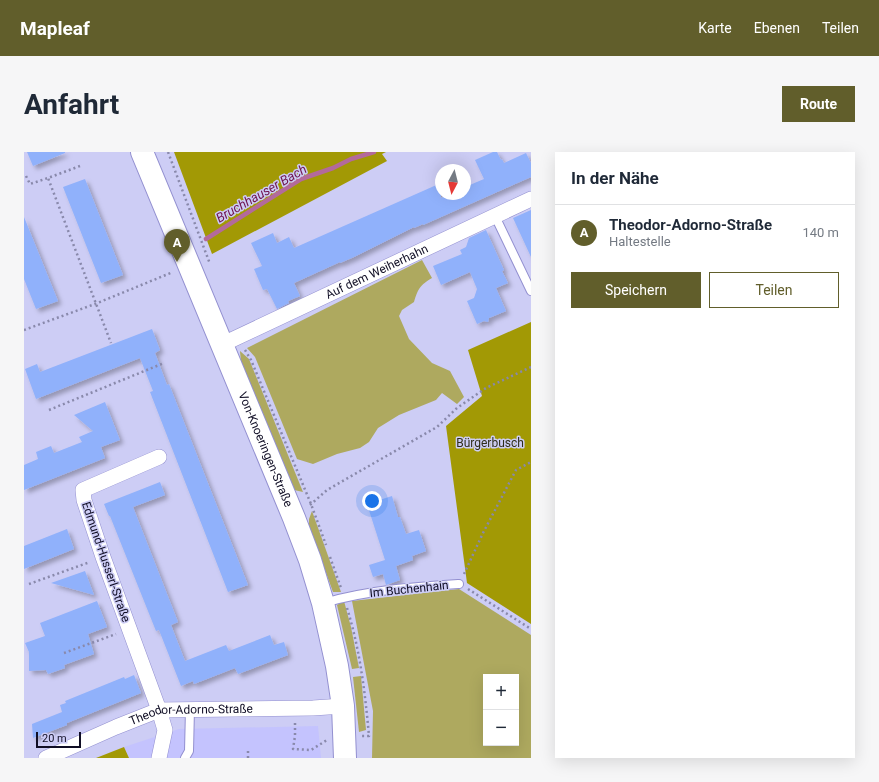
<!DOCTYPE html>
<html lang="de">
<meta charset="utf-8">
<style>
body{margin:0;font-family:Roboto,sans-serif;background:#f6f6f7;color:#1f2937}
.controls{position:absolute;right:12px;bottom:12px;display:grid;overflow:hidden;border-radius:0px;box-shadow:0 4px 16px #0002}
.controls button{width:36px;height:36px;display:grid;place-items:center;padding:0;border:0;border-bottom:1px solid #e0e1e3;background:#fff;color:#1f2937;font:20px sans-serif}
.compass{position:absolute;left:411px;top:12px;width:36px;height:36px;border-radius:50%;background:#fff;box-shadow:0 4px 16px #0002;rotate:187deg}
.scale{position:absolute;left:12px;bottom:10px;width:45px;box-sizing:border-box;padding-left:4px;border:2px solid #100e25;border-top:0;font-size:11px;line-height:14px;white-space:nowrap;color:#100e25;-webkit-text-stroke:3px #cdcdf5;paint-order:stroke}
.you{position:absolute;left:348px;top:349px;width:14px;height:14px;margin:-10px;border:3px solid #fff;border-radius:50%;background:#1a73e8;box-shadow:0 0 0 6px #1a73e833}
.badge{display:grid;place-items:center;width:26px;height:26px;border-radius:50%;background:#615e2b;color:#fff;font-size:13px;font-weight:700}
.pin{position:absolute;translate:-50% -33px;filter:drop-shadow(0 1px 2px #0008)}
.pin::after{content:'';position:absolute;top:21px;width:14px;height:12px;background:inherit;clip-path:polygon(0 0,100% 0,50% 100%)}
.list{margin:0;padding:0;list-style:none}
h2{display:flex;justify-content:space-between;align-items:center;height:52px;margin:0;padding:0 16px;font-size:17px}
h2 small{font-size:13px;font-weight:400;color:#747a83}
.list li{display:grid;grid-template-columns:26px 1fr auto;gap:12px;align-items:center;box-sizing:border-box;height:56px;padding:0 16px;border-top:1px solid #e0e1e3}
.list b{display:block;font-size:15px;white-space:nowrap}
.list p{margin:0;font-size:13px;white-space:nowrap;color:#747a83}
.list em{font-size:13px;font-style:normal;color:#747a83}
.actions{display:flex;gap:8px;padding:12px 16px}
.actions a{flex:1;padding:9px 0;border:1px solid #615e2b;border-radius:0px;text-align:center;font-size:14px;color:#615e2b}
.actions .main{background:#615e2b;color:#fff}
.map{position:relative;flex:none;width:507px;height:606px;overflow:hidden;border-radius:0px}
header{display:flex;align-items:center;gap:24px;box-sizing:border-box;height:56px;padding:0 20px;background:#615e2b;color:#fff}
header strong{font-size:19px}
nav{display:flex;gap:22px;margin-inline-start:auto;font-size:14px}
.intro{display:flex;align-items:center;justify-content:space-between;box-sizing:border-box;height:96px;padding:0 24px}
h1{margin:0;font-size:28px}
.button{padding:10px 18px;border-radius:0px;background:#615e2b;color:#fff;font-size:14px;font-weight:700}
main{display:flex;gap:24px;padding:0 24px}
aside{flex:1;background:#fff;border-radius:0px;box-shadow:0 4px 16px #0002}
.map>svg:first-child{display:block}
</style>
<header>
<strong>Mapleaf</strong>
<nav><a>Karte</a><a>Ebenen</a><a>Teilen</a></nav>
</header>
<div class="intro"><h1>Anfahrt</h1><a class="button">Route</a></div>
<main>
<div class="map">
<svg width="507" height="606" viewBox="0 0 507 606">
<defs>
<filter id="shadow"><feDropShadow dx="3.5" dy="3.5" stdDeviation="2" flood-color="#0004"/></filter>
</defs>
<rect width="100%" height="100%" fill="#cdcdf5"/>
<path fill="#c4c3fe" d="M294,574L297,606H105L100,595L155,577Z"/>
<g fill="#aea95f" fill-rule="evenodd">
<path d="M398,108L408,126C396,133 394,137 390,150L378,158L375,164L385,187L408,211L426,219L440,245L433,252L418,241L412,248L375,263L354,276L345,290L336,296L313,302L289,312L273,307L231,205L223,196Z"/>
<path d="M216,199L225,207L279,340L270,338L217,210Z"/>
<path d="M288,359L317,440H309L285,374V367Z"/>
<path d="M435,437L507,483V606H348L349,559L328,449ZM462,525H492V591H462Z"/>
<path d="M320,449L327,475L335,516L328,517L313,453Z"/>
<path d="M337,524L342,578L335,580L329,525Z"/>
</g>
<g fill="#a29905">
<path d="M150,0H362L358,2L363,9L188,102Z"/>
<path d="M507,170V472L443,431L422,274L458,244L444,198Z"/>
<path d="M100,595L105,606H72Z"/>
</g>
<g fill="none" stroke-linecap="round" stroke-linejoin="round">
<path stroke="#b36a9b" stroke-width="4.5" d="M182,87L277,27L309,16L327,7L350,0"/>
</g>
<g fill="#90b1fb" filter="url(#shadow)">
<path d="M3,0H41V1L9,14Z"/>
<path d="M469,0H473L477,8L478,7L480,11L502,1L507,11V25L399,73V72L390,76V75L330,105L316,111V110L270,131L276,144L264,149L265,151L253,157L243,137L239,138L230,117L238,114L227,91L249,81L253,91L265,85L270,96L417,31V46L426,42H441V35L460,27L451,8Z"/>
<path d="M61,27L99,123L77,131L39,35Z"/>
<path d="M507,58V105L489,66Z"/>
<path d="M0,65L34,149L12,157L0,127Z"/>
<path d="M462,78L480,118L478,119L484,131L472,136L482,159L465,166L464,170L460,169L453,172L443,149L450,146L453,137L446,120L417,133L409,114L438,102L436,98L442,95L445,86Z"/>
<path d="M128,177L136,198L131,201L143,233L145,232L224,433L204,440L126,240L129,239L116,206L12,247L1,217L13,212L16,220Z"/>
<path d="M81,250L96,288L77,295L81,306L0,338V313L14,307L12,300L27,294L30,301L58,290L55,285L69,279L50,263Z"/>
<path d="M136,330L141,343L109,355L154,470L147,473L161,509L202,493L205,499L246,483L250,493L260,490L264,503L214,522L211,516L170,532L169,529L157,534L135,478L132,479L86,364H85L80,352Z"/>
<path d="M368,344L374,365H376L382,382L395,378L402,399L388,404L389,408L372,414L376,428L362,433L359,422L349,425L345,413L361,408L343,352Z"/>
<path d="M43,377L50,397L0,417V394Z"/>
<path d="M61,419L70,443L27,431Z"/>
<path d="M73,449L83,475L64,482L70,502L40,513L41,516L24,522L22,518L5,519V500L1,491L21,484L16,471Z"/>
<path d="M110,523L117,541L43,571V573L9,586L8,572L38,560L36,553L42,551L41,549L100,525L101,527Z"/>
</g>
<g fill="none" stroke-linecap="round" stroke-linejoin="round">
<defs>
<g id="lane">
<path d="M471,64L507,139"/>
<path d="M300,451C344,438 390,435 435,432"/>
<path d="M161,606L165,599L166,557"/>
</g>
<g id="street">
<path id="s1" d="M199,192L507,47"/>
<path id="s2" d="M22,606L92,575L135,558L289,556L319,554"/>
<path d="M135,606L141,578L135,558L79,405L60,348L59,338L135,305"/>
</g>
<g id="secondary">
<path id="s3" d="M118,0L270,366L286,408L299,451L313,514L319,554L321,606"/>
</g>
</defs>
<use href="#lane" stroke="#9390d0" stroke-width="10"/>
<use href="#street" stroke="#9390d0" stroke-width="16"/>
<use href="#secondary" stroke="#9390d0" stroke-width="24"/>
<g stroke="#8989ab" stroke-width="2.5" stroke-dasharray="2 3" stroke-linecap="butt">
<path d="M144,0L186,112"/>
<path d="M56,14L24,26L87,191"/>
<path d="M2,24L6,32L24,26"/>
<path d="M0,178L71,152L149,120"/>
<path d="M221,198L227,208L287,352L302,393"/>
<path d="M25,258L140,211"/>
<path d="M286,353L303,338L413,275L433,256L462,236L507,215"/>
<path d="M306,405L317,436"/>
<path d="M440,422L459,381L492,318L507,310"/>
<path d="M5,432L66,410"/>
<path d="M444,437L507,477"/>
<path d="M323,456C336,498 341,540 345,584H337"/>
<path d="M40,501L92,482"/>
<path d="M271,571V584L269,597L287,598L303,588"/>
<path d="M224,599V606"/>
</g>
<use href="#lane" stroke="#fff" stroke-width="8"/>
<use href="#street" stroke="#fff" stroke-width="15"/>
<use href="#secondary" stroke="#fff" stroke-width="22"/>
</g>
<g text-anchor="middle" stroke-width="3" stroke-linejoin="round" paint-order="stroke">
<g font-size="12" fill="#100e25" stroke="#cdcdf5">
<text dy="4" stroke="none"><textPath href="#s1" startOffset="170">Auf dem Weiherhahn</textPath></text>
<text dy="4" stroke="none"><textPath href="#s3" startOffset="322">Von-Knoeringen-Straße</textPath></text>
<text transform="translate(82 410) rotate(71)" y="4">Edmund-Husserl-Straße</text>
<text transform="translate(385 437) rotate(-6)" y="4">Im Buchenhain</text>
<text dy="4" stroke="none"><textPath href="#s2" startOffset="154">Theodor-Adorno-Straße</textPath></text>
</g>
<g font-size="12" fill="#2f2e19" stroke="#cdcdf5">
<text x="466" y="295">Bürgerbusch</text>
</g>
<g font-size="13" font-style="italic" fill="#6f1550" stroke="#cdcdf5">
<text transform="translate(237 41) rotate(-30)" y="5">Bruchhauser Bach</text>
</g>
</g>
</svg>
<div class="controls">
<button>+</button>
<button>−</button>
</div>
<svg class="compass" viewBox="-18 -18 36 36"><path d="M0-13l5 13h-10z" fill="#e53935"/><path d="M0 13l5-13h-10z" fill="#747a83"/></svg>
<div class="scale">20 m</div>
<div class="you"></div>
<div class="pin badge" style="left:153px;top:110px">A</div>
</div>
<aside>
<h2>In der Nähe<small></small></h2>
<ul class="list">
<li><span class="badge">A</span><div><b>Theodor-Adorno-Straße</b><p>Haltestelle</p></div><em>140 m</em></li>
</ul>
<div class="actions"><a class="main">Speichern</a><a>Teilen</a></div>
</aside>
</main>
